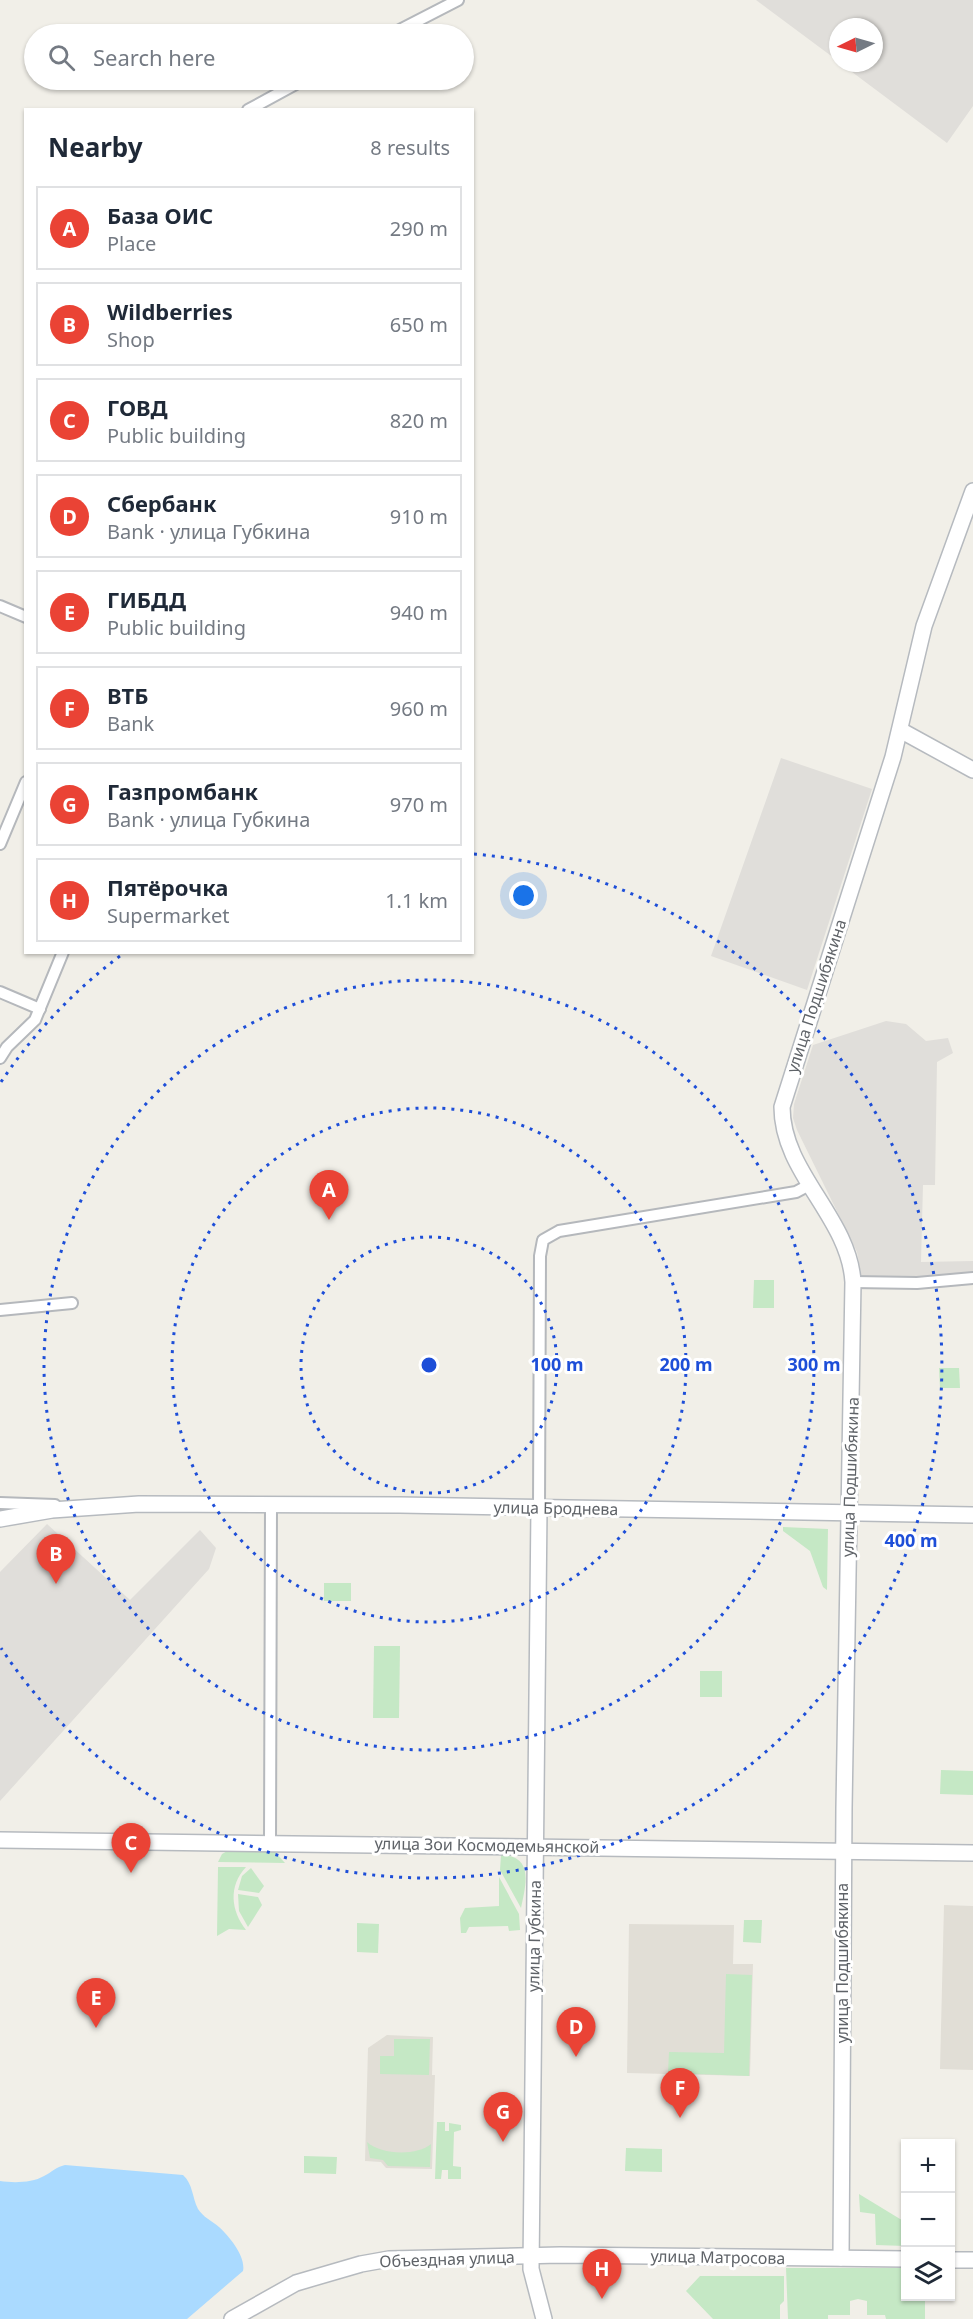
<!DOCTYPE html>
<meta charset="utf-8">
<style>
body{margin:0;font-family:"Noto Sans",sans-serif;background:#f2f2f3;color:#1f2937}
.controls{position:absolute;right:18px;bottom:18px;display:grid;overflow:hidden;border-radius:0px;box-shadow:0 2px 4px #0004}
.controls button{width:54px;height:54px;display:grid;place-items:center;padding:0;border:0;border-bottom:2px solid #e0e1e3;background:#fff;color:#1f2937;font:30px sans-serif}
.compass{position:absolute;left:829px;top:18px;width:54px;height:54px;border-radius:50%;background:#fff;box-shadow:0 2px 4px #0004;rotate:265deg}
.you{position:absolute;left:524px;top:896px;width:21px;height:21px;margin:-15px;border:4px solid #fff;border-radius:50%;background:#1a73e8;box-shadow:0 0 0 9px #1a73e833}
.badge{display:grid;place-items:center;width:39px;height:39px;border-radius:50%;background:#ea4335;color:#fff;font-size:20px;font-weight:700}
.pin{position:absolute;translate:-50% -50px;filter:drop-shadow(0 2px 3px #0008)}
.pin::after{content:'';position:absolute;top:32px;width:21px;height:18px;background:inherit;clip-path:polygon(0 0,100% 0,50% 100%)}
.list{margin:0;padding:0;list-style:none}
h2{display:flex;justify-content:space-between;align-items:center;height:78px;margin:0;padding:0 24px;font-size:26px}
h2 small{font-size:20px;font-weight:400;color:#747a83}
.list li{display:grid;grid-template-columns:39px 1fr auto;gap:18px;align-items:center;box-sizing:border-box;height:84px;margin:0 12px 12px;padding:0 12px;border:2px solid #e0e1e3;border-radius:0px}
.list b{display:block;font-size:22px;white-space:nowrap}
.list p{margin:0;font-size:20px;white-space:nowrap;color:#747a83}
.list em{font-size:20px;font-style:normal;color:#747a83}
.icon{flex:none;width:33px;height:33px;fill:none;stroke:currentColor;stroke-width:2;stroke-linecap:round;stroke-linejoin:round}
.map{position:relative;flex:none;width:973px;height:2319px;overflow:hidden}
.search{position:absolute;background:#fff;box-shadow:0 2px 4px #0004;left:24px;top:24px;width:450px;height:66px;display:flex;align-items:center;gap:15px;box-sizing:border-box;padding:0 21px;border-radius:33px;color:#747a83;font-size:22px}
.panel{position:absolute;background:#fff;box-shadow:0 2px 4px #0004;left:24px;top:108px;width:450px;height:846px;border-radius:0px}
.map>svg:first-child{display:block}
</style>
<div class="map">
<svg width="973" height="2319" viewBox="0 0 973 2319">
<rect width="100%" height="100%" fill="#f1efe8"/>
<g fill="#e0deda">
<path d="M756,0H973V106L947,143L840,63H874V27H838V61Z"/>
<path d="M781,758L872,789L807,990L711,956Z"/>
<path d="M886,1021L906,1024L926,1041L948,1038L953,1053L937,1062L935,1185H923L921,1262L973,1261V1275L862,1280L857,1252L797,1130L793,1118L794,1104L813,1045Z"/>
<path d="M47,1524L130,1600L200,1530L216,1548L209,1569L0,1801V1572Z"/>
</g>
<g fill="#e1ded6">
<path d="M944,1905L973,1906V2070L940,2069Z"/>
<path d="M629,1924L734,1925L733,1964H753L750,2076L627,2073Z"/>
<path d="M387,2035L433,2037L432,2075H435L432,2169L386,2168L381,2162L365,2161L368,2048Z"/>
</g>
<g fill="#c5e8c5">
<path d="M754,1280H774V1308H753Z"/>
<path d="M939,1368H959L960,1388H940Z"/>
<path d="M783,1527L828,1529L827,1590L823,1587L810,1551L783,1531Z"/>
<rect x="324" y="1583" width="27" height="18"/>
<path d="M374,1646H400L399,1718H373Z"/>
<rect x="700" y="1671" width="22" height="26"/>
<path d="M941,1770L973,1771V1795L940,1794Z"/>
<path d="M229,1850L274,1851L285,1863L218,1862L222,1854Z"/>
<path d="M501,1855C534,1856 526,1884 521,1908L500,1870Z"/>
<path d="M218,1867H246C228,1886 231,1911 246,1930L229,1929L217,1936Z"/>
<path d="M251,1868L264,1886L259,1893L238,1890L242,1876Z"/>
<path d="M499,1877L519,1914L520,1930L509,1931L508,1926L469,1927L466,1933H461L460,1918L465,1908L499,1906Z"/>
<path d="M238,1894L258,1897L262,1905L248,1927L239,1911Z"/>
<path d="M744,1920H762L761,1943L743,1942Z"/>
<path d="M357,1923L379,1924L378,1953L357,1952Z"/>
<path d="M726,1974L752,1975L749,2076L668,2073L669,2052L724,2053Z"/>
<path d="M394,2039H430L429,2075L380,2074V2056H394Z"/>
<path d="M437,2122H445V2131H449V2123L461,2125V2130L454,2132L453,2166L461,2167V2179H448V2170H442L441,2179H435Z"/>
<path d="M367,2142C381,2155 417,2156 431,2144L430,2167L388,2166L383,2160L370,2158Z"/>
<path d="M626,2148L662,2149V2172L625,2171Z"/>
<path d="M304,2156L337,2157L336,2174L304,2173Z"/>
<path d="M859,2194L905,2222V2246L876,2245L875,2214L860,2212Z"/>
<path d="M786,2268H905L906,2296L925,2297V2319H886L885,2315H867V2301L858,2299L850,2301V2315H828V2319H788Z"/>
<path d="M700,2276H784V2301L780,2305V2319H713L686,2291Z"/>
</g>
<path fill="#aadaff" d="M65,2165L183,2175C193,2184 192,2197 198,2209C203,2217 212,2221 219,2227C230,2237 246,2257 243,2271L187,2319H0V2181C13,2183 32,2183 44,2176C52,2172 56,2167 65,2165Z"/>
<g fill="none" stroke-linecap="round" stroke-linejoin="round">
<defs>
<g id="street">
<path d="M392,34L458,0"/>
<path d="M248,110L303,80"/>
<path d="M0,606L26,617"/>
<path d="M0,844L26,782"/>
<path d="M0,992L40,1009"/>
<path d="M0,1058L7,1047L35,1020L63,952"/>
<path d="M853,1282L917,1283L973,1278"/>
<path d="M0,1310L72,1303"/>
<path d="M0,1503L55,1505"/>
<path d="M539,1508L540,1256L543,1240L559,1231L796,1192L811,1184"/>
<path d="M270,1843L271,1505"/>
</g>
<g id="secondary">
<path d="M900,730L973,770"/>
<path d="M539,1508L531,2269L544,2319"/>
<path d="M0,1519L52,1510L139,1504L400,1505L973,1515"/>
<path d="M0,1840L973,1853"/>
<path d="M841,2258L844,1808L853,1282C849,1217 782,1173 782,1107L893,757L924,626L973,491"/>
<path d="M950,2260H973"/>
<path d="M232,2319L296,2283L361,2264L389,2259L560,2255L906,2259"/>
</g>
</defs>
<use href="#street" stroke="#b5b8bc" stroke-width="14"/>
<use href="#secondary" stroke="#b6babf" stroke-width="18"/>
<use href="#street" stroke="#fff" stroke-width="10"/>
<use href="#secondary" stroke="#fff" stroke-width="15"/>
</g>
<g fill="none" stroke="#1d4ed8" stroke-width="3" stroke-dasharray="3 6">
<circle cx="429" cy="1365" r="128"/>
<circle cx="429" cy="1365" r="257"/>
<circle cx="429" cy="1365" r="385"/>
<path d="M1 1082A513 513 0 0 1 124 953M474 854A513 513 0 1 1 1 1648"/>
</g>
<g text-anchor="middle" stroke-width="6" stroke-linejoin="round" paint-order="stroke">
<g font-size="16" fill="#5f6368" stroke="#fff">
<text transform="translate(816 996) rotate(-72)" y="6">улица Подшибякина</text>
<text transform="translate(850 1477) rotate(-88)" y="6">улица Подшибякина</text>
<text transform="translate(556 1508) rotate(1)" y="6">улица Броднева</text>
<text transform="translate(487 1845) rotate(1)" y="6">улица Зои Космодемьянской</text>
<text transform="translate(534 1936) rotate(-89)" y="6">улица Губкина</text>
<text transform="translate(842 1963) rotate(-90)" y="6">улица Подшибякина</text>
<text transform="translate(718 2257) rotate(1)" y="6">улица Матросова</text>
<text transform="translate(447 2259) rotate(-2)" y="6">Объездная улица</text>
</g>
</g>
<circle cx="429" cy="1365" r="9" fill="#1d4ed8" stroke="#fff" stroke-width="3"/>
<g font-size="18" text-anchor="middle" font-weight="bold" fill="#1d4ed8" stroke="#fff" stroke-width="6" stroke-linejoin="round" paint-order="stroke">
<text x="557" y="1371">100 m</text>
<text x="686" y="1371">200 m</text>
<text x="814" y="1371">300 m</text>
<text x="911" y="1547">400 m</text>
</g>
</svg>
<div class="controls">
<button>+</button>
<button>−</button>
<button><svg class="icon" aria-label="layers" viewBox="0 0 24 24"><path d="M12 4l9 5-9 5-9-5zM3 14l9 5 9-5"/></svg></button>
</div>
<svg class="compass" viewBox="-18 -18 36 36"><path d="M0-13l5 13h-10z" fill="#e53935"/><path d="M0 13l5-13h-10z" fill="#747a83"/></svg>
<div class="you"></div>
<div class="pin badge" style="left:329px;top:1220px">A</div>
<div class="pin badge" style="left:56px;top:1584px">B</div>
<div class="pin badge" style="left:131px;top:1873px">C</div>
<div class="pin badge" style="left:576px;top:2057px">D</div>
<div class="pin badge" style="left:96px;top:2028px">E</div>
<div class="pin badge" style="left:680px;top:2118px">F</div>
<div class="pin badge" style="left:503px;top:2142px">G</div>
<div class="pin badge" style="left:602px;top:2299px">H</div>
<div class="search"><svg class="icon" aria-label="search" viewBox="0 0 24 24"><circle cx="10" cy="10" r="6"/><path d="M15 15l6 6"/></svg>Search here</div>
<section class="panel">
<h2>Nearby<small>8 results</small></h2>
<ul class="list">
<li><span class="badge">A</span><div><b>База ОИС</b><p>Place</p></div><em>290 m</em></li>
<li><span class="badge">B</span><div><b>Wildberries</b><p>Shop</p></div><em>650 m</em></li>
<li><span class="badge">C</span><div><b>ГОВД</b><p>Public building</p></div><em>820 m</em></li>
<li><span class="badge">D</span><div><b>Сбербанк</b><p>Bank · улица Губкина</p></div><em>910 m</em></li>
<li><span class="badge">E</span><div><b>ГИБДД</b><p>Public building</p></div><em>940 m</em></li>
<li><span class="badge">F</span><div><b>ВТБ</b><p>Bank</p></div><em>960 m</em></li>
<li><span class="badge">G</span><div><b>Газпромбанк</b><p>Bank · улица Губкина</p></div><em>970 m</em></li>
<li><span class="badge">H</span><div><b>Пятёрочка</b><p>Supermarket</p></div><em>1.1 km</em></li>
</ul>
</section>
</div>
